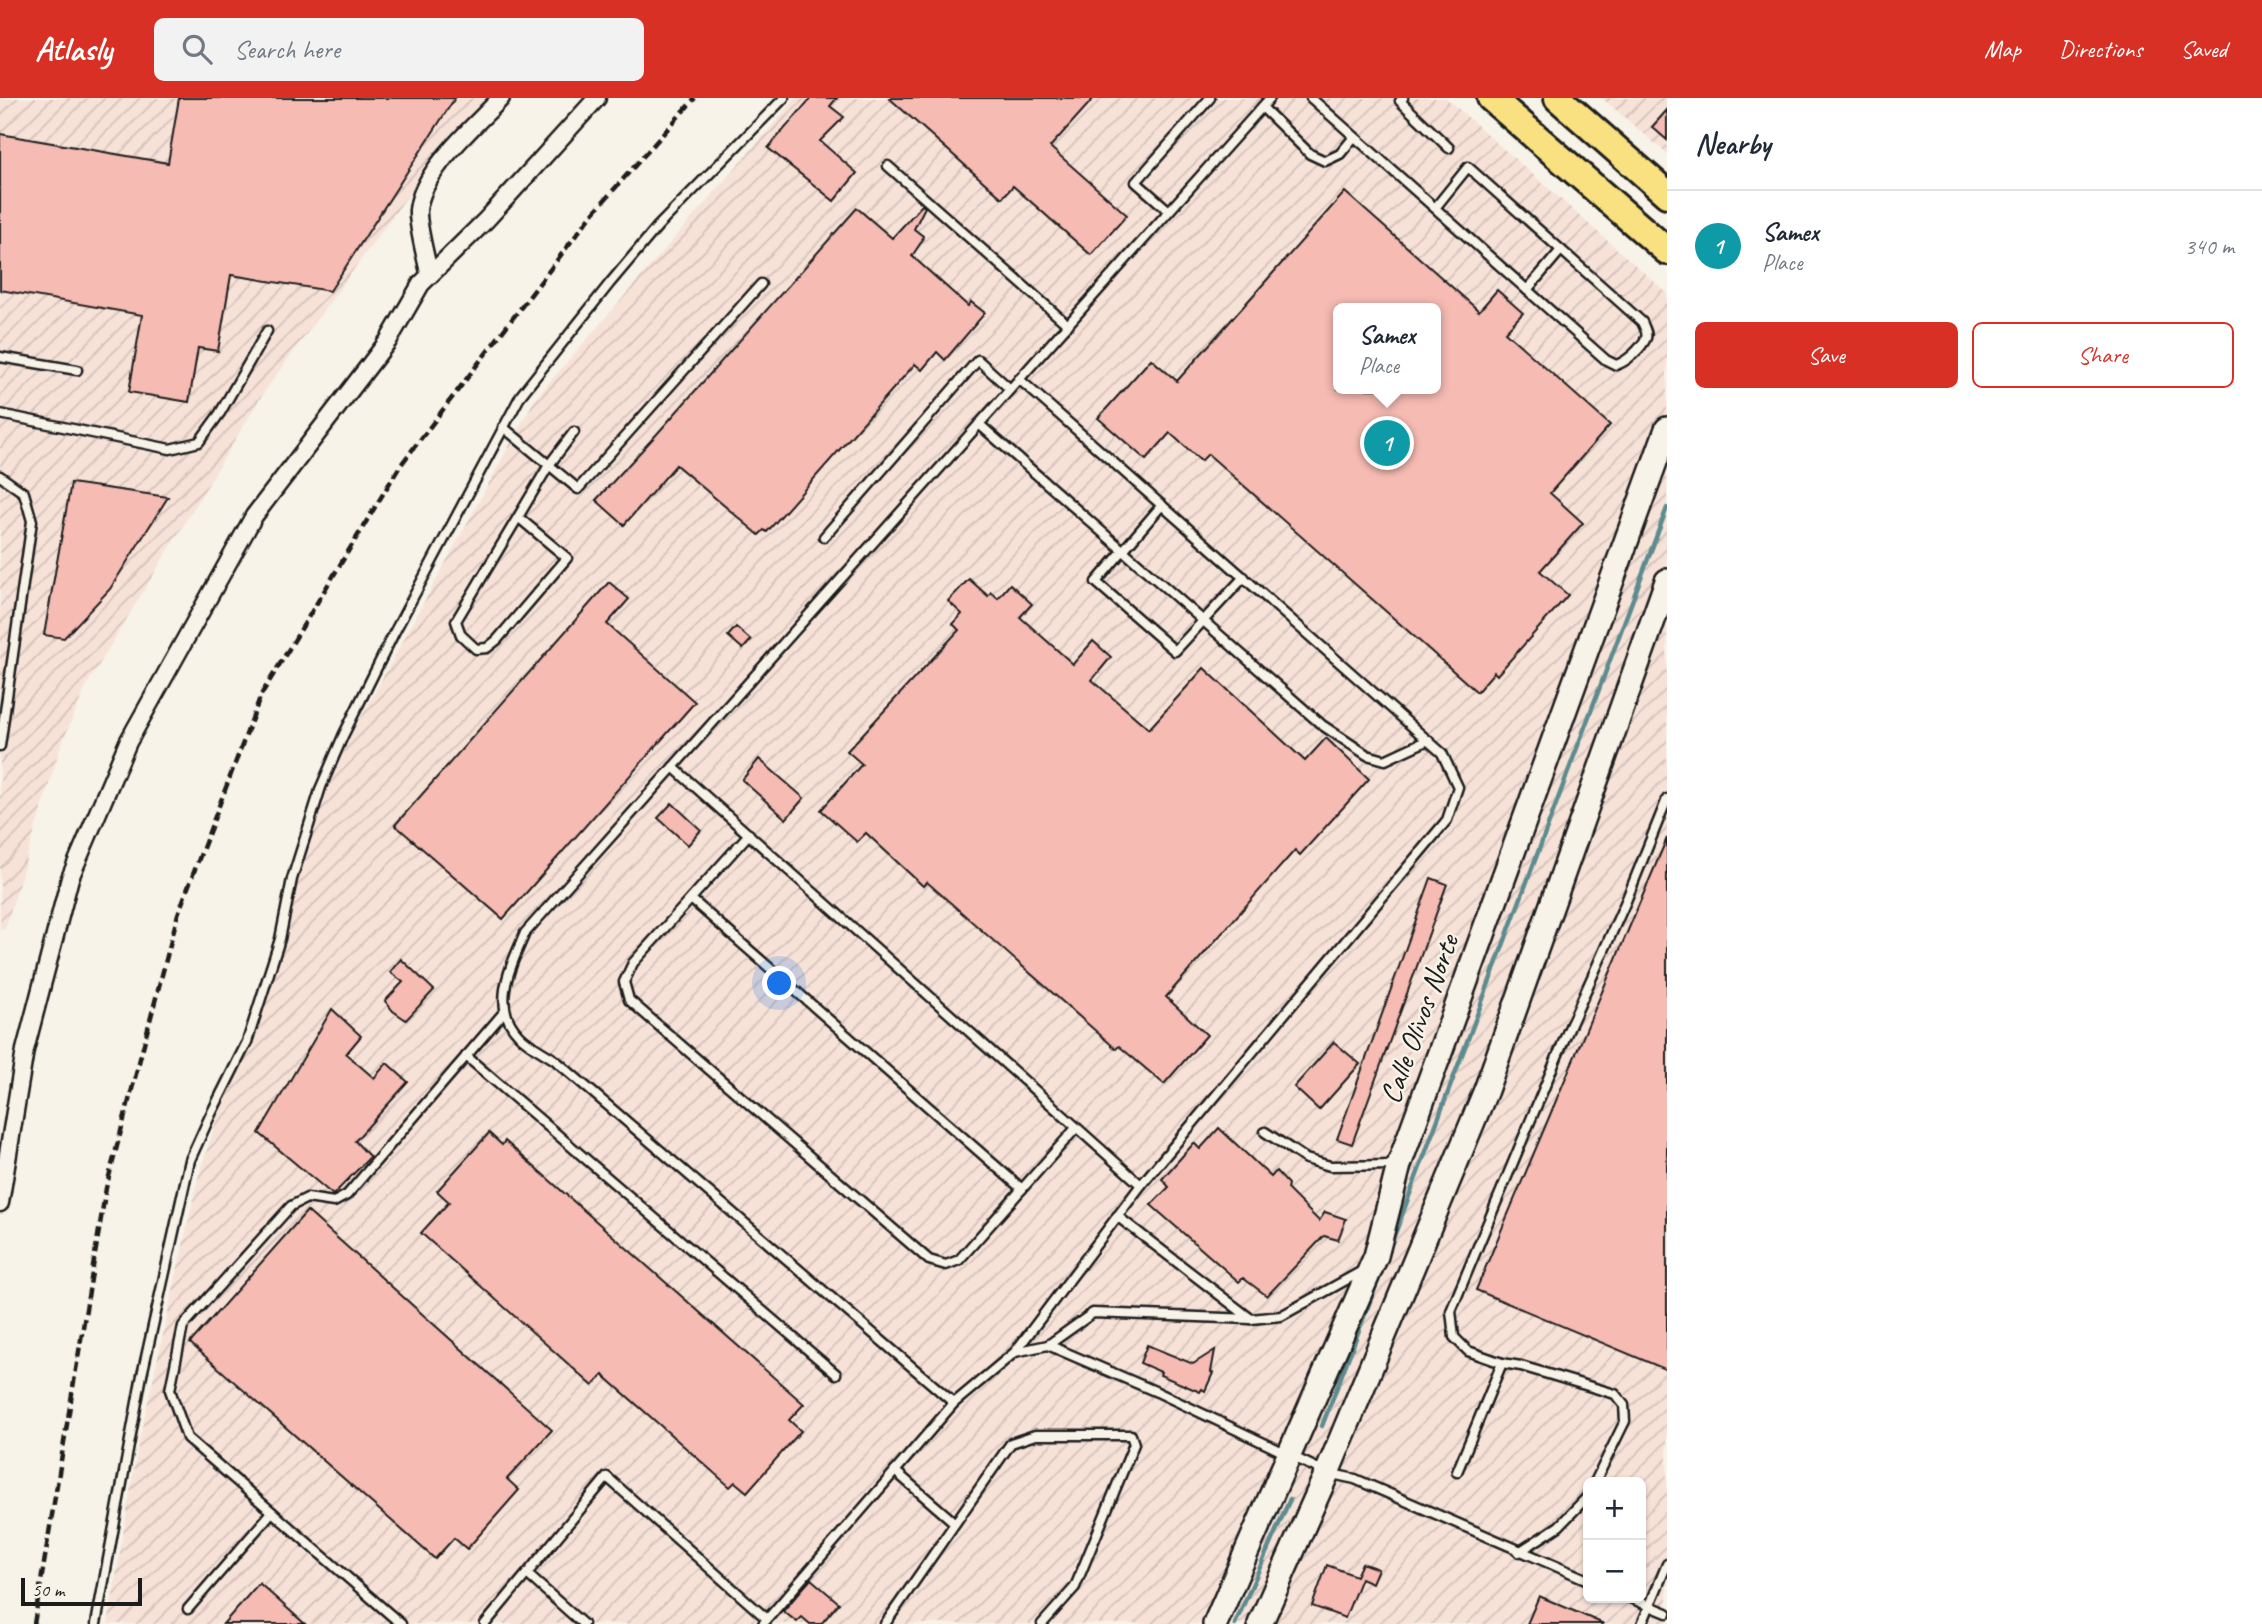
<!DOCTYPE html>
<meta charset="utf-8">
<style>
body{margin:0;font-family:Caveat,sans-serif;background:#f2f2f3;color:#1f2937}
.controls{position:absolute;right:21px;bottom:21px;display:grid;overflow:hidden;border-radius:10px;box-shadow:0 2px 5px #0004}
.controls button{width:63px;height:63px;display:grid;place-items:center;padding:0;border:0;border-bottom:2px solid #e0e1e3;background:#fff;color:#1f2937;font:35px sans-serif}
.scale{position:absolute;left:21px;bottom:18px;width:121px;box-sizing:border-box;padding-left:7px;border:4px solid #1c1c1c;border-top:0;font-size:19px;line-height:24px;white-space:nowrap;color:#1c1c1c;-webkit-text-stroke:5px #f7f3e8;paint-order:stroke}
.you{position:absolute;left:780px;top:886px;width:24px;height:24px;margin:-18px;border:5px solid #fff;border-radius:50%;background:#1a73e8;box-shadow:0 0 0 10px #1a73e833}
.badge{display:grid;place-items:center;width:46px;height:46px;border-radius:50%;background:#d93025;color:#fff;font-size:23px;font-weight:700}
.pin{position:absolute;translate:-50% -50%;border:4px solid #fff;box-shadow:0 2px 7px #0006}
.popup{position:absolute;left:1333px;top:205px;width:108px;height:91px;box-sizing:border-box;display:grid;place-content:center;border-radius:10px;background:#fff;filter:drop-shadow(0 2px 5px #0005);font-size:23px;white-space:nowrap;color:#747a83}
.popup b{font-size:26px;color:#1f2937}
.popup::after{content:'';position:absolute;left:50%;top:100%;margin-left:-14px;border:14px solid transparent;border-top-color:#fff}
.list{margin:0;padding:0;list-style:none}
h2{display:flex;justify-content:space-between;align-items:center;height:91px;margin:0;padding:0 28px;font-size:30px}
h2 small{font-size:23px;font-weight:400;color:#747a83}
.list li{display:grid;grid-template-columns:46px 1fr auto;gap:21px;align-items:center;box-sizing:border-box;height:112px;padding:0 28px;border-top:2px solid #e0e1e3}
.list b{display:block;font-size:26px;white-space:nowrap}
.list p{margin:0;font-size:23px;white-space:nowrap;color:#747a83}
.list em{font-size:23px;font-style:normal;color:#747a83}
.actions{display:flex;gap:14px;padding:21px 28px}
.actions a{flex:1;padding:16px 0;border:2px solid #d93025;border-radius:10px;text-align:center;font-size:24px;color:#d93025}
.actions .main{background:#d93025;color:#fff}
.icon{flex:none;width:38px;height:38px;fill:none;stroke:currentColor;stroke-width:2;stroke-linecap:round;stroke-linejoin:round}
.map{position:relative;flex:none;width:1667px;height:1526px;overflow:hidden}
header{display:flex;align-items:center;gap:42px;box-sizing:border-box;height:98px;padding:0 35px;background:#d93025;color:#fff}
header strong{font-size:33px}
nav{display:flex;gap:38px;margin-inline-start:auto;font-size:24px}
.search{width:490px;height:63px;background:#f2f2f3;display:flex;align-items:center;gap:18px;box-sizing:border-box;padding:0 24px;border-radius:10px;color:#747a83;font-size:26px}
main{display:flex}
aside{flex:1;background:#fff}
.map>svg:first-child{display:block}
</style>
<header>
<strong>Atlasly</strong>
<div class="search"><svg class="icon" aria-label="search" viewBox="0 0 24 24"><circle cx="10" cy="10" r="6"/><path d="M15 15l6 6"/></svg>Search here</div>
<nav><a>Map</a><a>Directions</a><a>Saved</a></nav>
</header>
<main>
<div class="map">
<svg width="1667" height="1526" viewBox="0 0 1667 1526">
<defs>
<pattern id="industrial-furrows" width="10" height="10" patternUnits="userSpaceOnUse" patternTransform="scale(1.75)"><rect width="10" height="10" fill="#f7e2d8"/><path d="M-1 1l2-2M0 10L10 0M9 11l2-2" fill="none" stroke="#d3c1b9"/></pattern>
</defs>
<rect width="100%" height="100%" fill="#f7f3e8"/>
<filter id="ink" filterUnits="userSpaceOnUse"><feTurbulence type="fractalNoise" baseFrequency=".0143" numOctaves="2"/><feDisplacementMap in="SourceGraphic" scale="14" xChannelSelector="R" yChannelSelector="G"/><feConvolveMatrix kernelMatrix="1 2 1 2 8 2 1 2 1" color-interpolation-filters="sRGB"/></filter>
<g filter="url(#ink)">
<g fill="url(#industrial-furrows)" fill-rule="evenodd">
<path d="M0,0H489L403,104L264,294L86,588L60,650L5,831H0Z"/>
<path d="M796,0H1446L1667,195V1526H108L137,1353L198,1080L323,689L535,301ZM1338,210H1436V291H1338ZM1588,1384H1641V1500H1588Z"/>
<path d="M1602,0H1667V56Z"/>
</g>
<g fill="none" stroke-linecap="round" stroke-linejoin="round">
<g stroke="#5b8c8f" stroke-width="4.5">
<path d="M1387,1157L1667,410"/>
<path d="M1322,1328L1381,1175"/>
<path d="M1235,1526L1290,1401"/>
</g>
</g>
<g fill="#f6bbb3" stroke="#1c1c1c" stroke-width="2" fill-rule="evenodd">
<path d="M179,0H455L330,193L231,177L218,253L198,250L189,304L129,294L142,217L0,192V36L168,65Z"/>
<path d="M811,0H837L830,8L844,19L820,43L857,75L834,103L768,50Z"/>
<path d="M889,0H1094L1050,49L1127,117L1091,157L1013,88L1002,100Z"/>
<path d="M1667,12V42L1652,29Z"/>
<path d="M1345,94L1479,213L1497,192L1523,215L1505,234L1610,327L1550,395L1583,425L1540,473L1568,497L1497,577L1494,574L1477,594L1208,356L1201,363L1170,335L1146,362L1098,320L1151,261L1177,283ZM1338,210H1436V291H1338Z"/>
<path d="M922,107L925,109L914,131L923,138L922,143L912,158L968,208L971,204L985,215L945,262L937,254L922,272L915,266L767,434L764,432L759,437L676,367L624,427L596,402L656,337L857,110L892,140Z"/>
<path d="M71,385L168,399L110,491L64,540L44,537Z"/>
<path d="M969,481L988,498L991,494L998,500L1010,486L1032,506L1020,519L1073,566L1093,543L1111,559L1092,582L1149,631L1204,570L1305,663L1326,640L1369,681L1300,757L1295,752L1166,899L1207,937L1164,986L1119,948L1116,951L927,784L923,788L866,735L857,744L821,712L862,666L847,653L959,532L953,526L962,516L948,503Z"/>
<path d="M609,484L629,501L607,526L695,604L503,821L395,727Z"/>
<path d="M736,529L751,542L743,551L728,538Z"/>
<path d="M759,661L804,700L786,721L742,682Z"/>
<path d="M672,705L701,732L688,747L658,720Z"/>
<path d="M1667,740V1272L1476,1192Z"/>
<path d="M1431,780L1447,786L1352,1046L1337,1041Z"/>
<path d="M401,861L434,892L406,922L393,913L385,903L403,884L390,874Z"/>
<path d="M332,911L361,938L346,956L374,980L387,965L408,984L355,1043L370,1059L333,1097L259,1035Z"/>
<path d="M1334,944L1360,966L1319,1012L1294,989Z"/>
<path d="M1219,1030L1271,1079L1276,1073L1288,1086L1287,1091L1319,1123L1325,1114L1346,1121L1338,1142L1324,1138L1267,1198L1243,1180L1239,1184L1151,1107L1169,1089L1162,1081L1194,1045L1200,1051Z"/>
<path d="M489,1035L502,1047L505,1043L804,1306L789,1322L801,1333L747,1394L735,1384L730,1389L603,1277L593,1288L421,1135L449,1104L437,1093Z"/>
<path d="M307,1113L552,1332L507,1381L519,1392L467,1451L454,1440L435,1461L190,1245Z"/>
<path d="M1147,1247L1193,1266L1215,1252L1211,1274L1213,1275L1205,1293L1202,1291L1200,1294L1160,1277L1161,1274L1140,1265Z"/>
<path d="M1362,1465L1378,1471L1372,1485L1361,1480L1345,1520L1312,1508L1327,1467L1356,1478Z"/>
<path d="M811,1481L839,1505L821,1526H810L802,1519L797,1524L783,1513Z"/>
<path d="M259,1485L305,1526H223Z"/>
<path d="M1539,1498L1604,1526H1527Z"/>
</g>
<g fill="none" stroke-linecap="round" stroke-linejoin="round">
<defs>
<g id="service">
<path d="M1311,0L1606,262L1616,267C1626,264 1641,251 1646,240C1648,235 1644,229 1642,224L1468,69L1435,110"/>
<path d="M1403,0L1400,3L1449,50"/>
<path d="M1262,9L1310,56L1325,63L1340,56L1354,39"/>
<path d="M888,68L1068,227"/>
<path d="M1169,113L1136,84L1210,0"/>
<path d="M1527,192L1561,152"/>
<path d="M0,259L77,272"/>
<path d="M0,316L170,351L199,344L220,315L267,233"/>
<path d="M979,326L1322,627L1367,657L1385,662L1428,642"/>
<path d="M503,329L578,391L761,186"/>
<path d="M0,378L24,395L32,423L0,648"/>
<path d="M1162,407L1096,484L1175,553L1244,479"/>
<path d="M518,419L567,460L497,542L487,550L476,551L461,537L456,523L549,367L574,334"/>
<path d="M824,439L978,262L1010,291"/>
<path d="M673,669L1141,1087L1447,722L1458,689L1442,655L1019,281"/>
<path d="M749,736L633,865L624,884L629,902L929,1162L946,1167L959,1162L1076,1030"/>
<path d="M691,801L1022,1091"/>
<path d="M466,958L836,1276"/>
<path d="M1265,1034L1306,1061L1330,1068L1396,1067"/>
<path d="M1117,1118L1251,1221"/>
<path d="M1048,1247L1157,1294L1327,1375L1355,1381L1588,1482"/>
<path d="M1015,1254L1048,1247L1093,1215L1251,1221L1281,1218L1364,1172"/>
<path d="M1502,1265L1468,1253L1454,1239L1451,1213L1567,935L1626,803L1667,701"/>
<path d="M954,1305L555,962C543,954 528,947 519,937C489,907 512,866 525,835L1270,0"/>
<path d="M895,1373L955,1425"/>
<path d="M1457,1374L1502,1265L1521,1268L1615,1296L1624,1307L1625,1323L1595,1384"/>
<path d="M1519,1454L1559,1428L1588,1398"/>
<path d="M527,1476L583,1526"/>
<path d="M1630,1500L1667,1515"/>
<path d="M188,1511L272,1414"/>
<path d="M96,1526L142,1277L190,1062L210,1018L247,944L280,841L292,781L321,689L343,638L394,535L521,297L610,185L658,128L784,0"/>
<path d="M401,1526L187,1340L170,1292L183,1228L291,1108L307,1100L334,1104L347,1097L505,913"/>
<path d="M485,1526L607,1379L767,1521"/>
<path d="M763,1526L954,1305L1015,1254L1141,1087"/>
<path d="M885,1526L1011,1345L1035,1337H1131L1134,1346L1075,1489L1042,1526"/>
<path d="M1642,1526L1667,1466"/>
</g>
<g id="minor">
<path d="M429,175C426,159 417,127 418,112C422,72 475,28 501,0"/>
<path d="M0,1105L25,952L70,780L128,644L254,418L388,243L421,186L486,122L597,0"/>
</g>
<g id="secondary">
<path d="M1215,1526L1376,1158L1399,1067L1667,331"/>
<path d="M1260,1526L1327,1375L1486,992L1667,483"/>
</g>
<g id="primary">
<path d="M1491,0L1667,153"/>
<path d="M1558,0L1667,96"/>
</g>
</defs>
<use href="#service" stroke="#1c1c1c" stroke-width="13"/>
<use href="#minor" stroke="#1c1c1c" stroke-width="21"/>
<use href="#secondary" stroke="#1c1c1c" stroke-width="28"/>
<use href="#primary" stroke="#1c1c1c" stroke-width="32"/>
<use href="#service" stroke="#f7f3e8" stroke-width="8"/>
<use href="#minor" stroke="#f7f3e8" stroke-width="16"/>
<use href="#secondary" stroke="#f7f3e8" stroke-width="23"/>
<use href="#primary" stroke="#f9e181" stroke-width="26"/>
<path stroke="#1c1c1c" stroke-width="4.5" stroke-dasharray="10 5" stroke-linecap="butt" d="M34,1526L106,1090L178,816L261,597L400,368L593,115L695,0"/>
</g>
</g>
<g text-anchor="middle" stroke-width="5" stroke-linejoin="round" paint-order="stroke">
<g font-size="30" fill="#1c1c1c" stroke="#f7f3e8">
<text transform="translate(1419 921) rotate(-70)" y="10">Calle Olivos Norte</text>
</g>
</g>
</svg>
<div class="controls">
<button>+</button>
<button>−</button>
</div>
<div class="scale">50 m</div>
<div class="you"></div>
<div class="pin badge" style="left:1387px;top:345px;background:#0f9aa8">1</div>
<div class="popup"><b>Samex</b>Place</div>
</div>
<aside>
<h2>Nearby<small></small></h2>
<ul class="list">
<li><span class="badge" style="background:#0f9aa8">1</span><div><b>Samex</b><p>Place</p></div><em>340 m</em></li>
</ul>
<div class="actions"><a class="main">Save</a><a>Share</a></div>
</aside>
</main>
